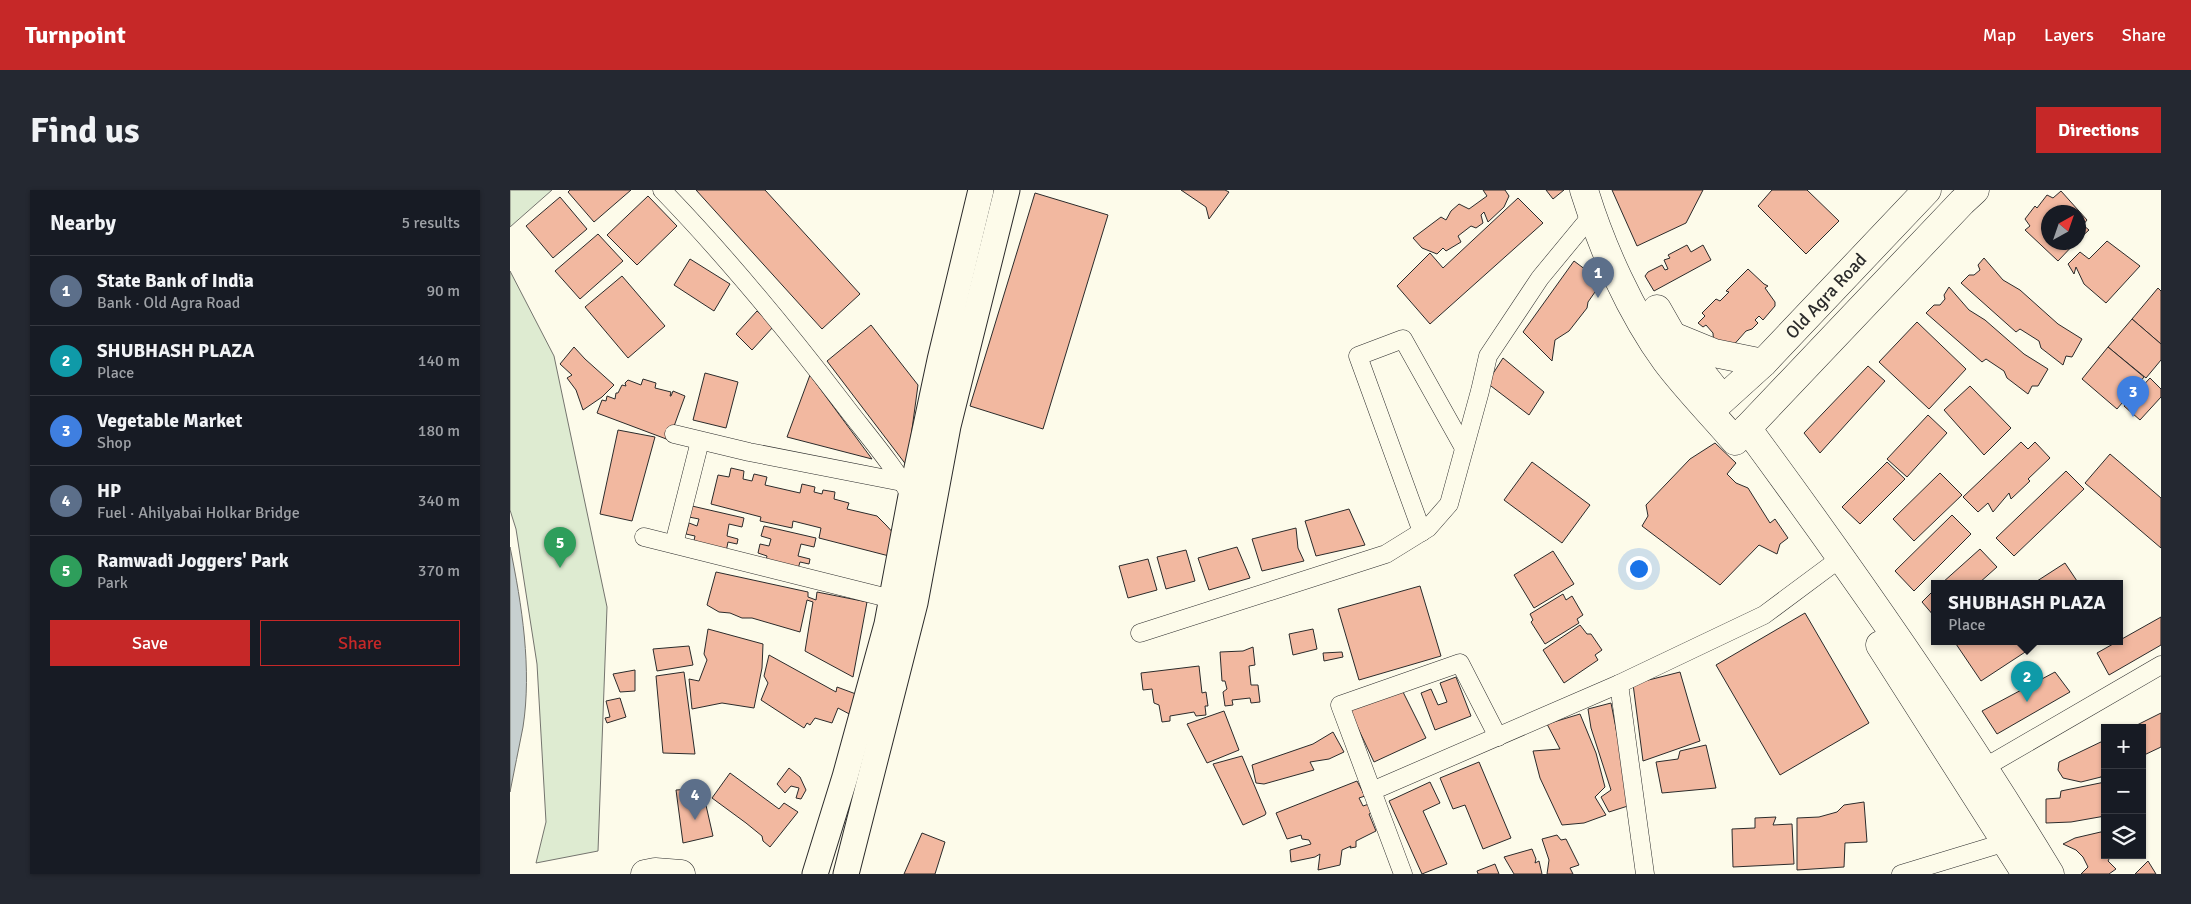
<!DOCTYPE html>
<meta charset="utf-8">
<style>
body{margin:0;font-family:Signika,sans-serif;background:#242831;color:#f1f3f6}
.controls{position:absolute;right:15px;bottom:15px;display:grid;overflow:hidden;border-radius:0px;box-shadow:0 1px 4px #0004}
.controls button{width:45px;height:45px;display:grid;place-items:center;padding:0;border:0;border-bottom:1px solid #363941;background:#171b24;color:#f1f3f6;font:25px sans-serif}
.compass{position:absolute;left:1531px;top:15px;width:45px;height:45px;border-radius:50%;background:#171b24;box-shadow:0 1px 4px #0004;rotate:40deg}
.you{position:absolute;left:1128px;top:378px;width:18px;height:18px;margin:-12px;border:4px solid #fff;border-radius:50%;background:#1a73e8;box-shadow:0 0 0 8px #1a73e833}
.badge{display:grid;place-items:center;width:32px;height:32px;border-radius:50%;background:#c62828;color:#fff;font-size:16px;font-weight:700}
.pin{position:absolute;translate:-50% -41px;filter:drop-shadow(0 1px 2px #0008)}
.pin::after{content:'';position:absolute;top:26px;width:18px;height:15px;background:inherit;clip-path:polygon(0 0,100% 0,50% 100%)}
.popup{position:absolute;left:1421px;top:390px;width:192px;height:65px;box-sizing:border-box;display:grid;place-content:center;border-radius:0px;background:#171b24;filter:drop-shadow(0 1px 4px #0005);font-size:16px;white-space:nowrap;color:#9ea1a6}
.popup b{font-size:19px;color:#f1f3f6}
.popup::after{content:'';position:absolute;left:50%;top:100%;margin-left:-10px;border:10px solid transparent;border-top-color:#171b24}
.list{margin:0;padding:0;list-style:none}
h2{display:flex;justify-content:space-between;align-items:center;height:65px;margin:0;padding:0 20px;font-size:21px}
h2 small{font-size:16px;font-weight:400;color:#9ea1a6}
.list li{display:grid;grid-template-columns:32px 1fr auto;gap:15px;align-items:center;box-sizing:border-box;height:70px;padding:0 20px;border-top:1px solid #363941}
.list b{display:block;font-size:19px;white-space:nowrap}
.list p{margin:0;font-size:16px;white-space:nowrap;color:#9ea1a6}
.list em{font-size:16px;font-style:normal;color:#9ea1a6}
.actions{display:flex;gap:10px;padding:15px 20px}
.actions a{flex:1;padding:11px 0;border:1px solid #c62828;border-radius:0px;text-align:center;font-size:18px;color:#c62828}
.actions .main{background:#c62828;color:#fff}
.icon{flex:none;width:28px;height:28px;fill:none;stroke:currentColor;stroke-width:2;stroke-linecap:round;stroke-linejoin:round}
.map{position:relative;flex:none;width:1651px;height:684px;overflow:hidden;border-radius:0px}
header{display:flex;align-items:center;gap:30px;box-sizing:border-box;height:70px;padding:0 25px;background:#c62828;color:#fff}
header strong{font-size:24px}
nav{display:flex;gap:28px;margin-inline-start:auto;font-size:18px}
.intro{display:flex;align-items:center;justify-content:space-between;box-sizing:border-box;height:120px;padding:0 30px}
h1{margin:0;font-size:35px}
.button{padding:12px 22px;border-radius:0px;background:#c62828;color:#fff;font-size:18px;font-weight:700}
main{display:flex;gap:30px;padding:0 30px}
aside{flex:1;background:#171b24;border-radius:0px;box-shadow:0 1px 4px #0004}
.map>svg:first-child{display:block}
</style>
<header>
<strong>Turnpoint</strong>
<nav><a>Map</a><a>Layers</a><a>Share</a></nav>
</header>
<div class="intro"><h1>Find us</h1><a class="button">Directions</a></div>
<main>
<aside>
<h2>Nearby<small>5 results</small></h2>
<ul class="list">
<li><span class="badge" style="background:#5c6f8a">1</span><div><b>State Bank of India</b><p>Bank · Old Agra Road</p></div><em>90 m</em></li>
<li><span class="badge" style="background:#0f9aa8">2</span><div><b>SHUBHASH PLAZA</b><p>Place</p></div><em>140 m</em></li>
<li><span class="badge" style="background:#3f7fe0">3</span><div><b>Vegetable Market</b><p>Shop</p></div><em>180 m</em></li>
<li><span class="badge" style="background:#5c6f8a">4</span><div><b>HP</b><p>Fuel · Ahilyabai Holkar Bridge</p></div><em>340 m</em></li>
<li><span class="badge" style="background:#2e9e5b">5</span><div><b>Ramwadi Joggers' Park</b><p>Park</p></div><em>370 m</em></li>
</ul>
<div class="actions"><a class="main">Save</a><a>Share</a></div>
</aside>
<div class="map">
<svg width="1651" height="684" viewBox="0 0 1651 684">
<rect width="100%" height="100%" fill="#fdfbea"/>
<g fill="#deebd1" stroke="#74746e">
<path d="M0,0H42L0,37Z"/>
<path d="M0,81L44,166L97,417L88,661L26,673L36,632L27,474L6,339L0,320Z"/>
</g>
<path fill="#c7d0d0" stroke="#74746e" d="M0,357C12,415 22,479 13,537C9,559 4,580 0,602Z"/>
<g fill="#f2b8a0" stroke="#2b2b2b">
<path d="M60,0H121L84,32L58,2Z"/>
<path d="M186,0H255L350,104L312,139Z"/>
<path d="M671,0H715L719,2L699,29L696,17Z"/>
<path d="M973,0H995L999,6L994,17L978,32L974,22L971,25L973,33L966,38L961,36L948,46L951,52L936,61L933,58L927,64L912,58L903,48L931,27L936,30L941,21L949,14L959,19L977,6Z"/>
<path d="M1036,0H1054L1043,9Z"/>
<path d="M1102,0H1193L1176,33L1127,56Z"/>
<path d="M1262,0H1297L1329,31L1296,64L1248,16Z"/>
<path d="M1551,1L1577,30L1573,35L1579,40L1568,50V22H1538V52H1566L1548,71L1515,40L1520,36L1515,29L1525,16L1527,18L1537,5L1543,8Z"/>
<path d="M525,3L598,25L533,239L460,216Z"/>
<path d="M138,6L167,36L127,75L97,45Z"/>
<path d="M50,7L77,39L43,68L16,36Z"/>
<path d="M1008,8L1033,33L920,134L887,96L920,63L933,78Z"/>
<path d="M88,44L113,71L70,109L45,81Z"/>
<path d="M1597,51L1630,76L1596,113L1574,94L1566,77L1564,84L1558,74L1570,62L1579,69Z"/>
<path d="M1177,55L1181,62L1193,55L1201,70L1144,101L1135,86L1138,82L1152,75L1155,80L1158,79L1154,70L1160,68L1158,65Z"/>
<path d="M1474,68L1493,90L1510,100L1548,134L1572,149L1562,167L1556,166L1553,175L1531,158L1529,151L1510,139L1506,142L1451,93L1459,85H1464L1470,80L1468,75Z"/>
<path d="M180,69L220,94L204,121L164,95Z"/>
<path d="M1064,71L1092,92L1078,112L1077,118L1059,141L1045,150L1042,171L1013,142Z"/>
<path d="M1238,79L1254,94L1258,96L1255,98L1265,112V116L1253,130L1249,126L1245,130L1248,133L1242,139L1236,141L1221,158H1204L1203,143L1196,135L1193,137L1188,133L1195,126L1192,123L1206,109L1210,111L1219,102L1216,101Z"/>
<path d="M112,86L155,136L118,168L75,117Z"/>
<path d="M1439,97L1459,120L1475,130L1514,164L1538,179L1528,196H1522L1518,204L1497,188L1494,181L1476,169L1472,172L1416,123L1424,115H1430L1435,109L1434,105Z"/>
<path d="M1648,98L1651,101V154L1622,129Z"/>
<path d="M247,121L264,136L242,160L226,144Z"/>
<path d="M1622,129L1651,154V170L1636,188L1598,157Z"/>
<path d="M1407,132L1456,179L1419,219L1369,172Z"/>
<path d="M361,135L408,195L397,276L317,171Z"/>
<path d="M64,157L75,169L104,195L92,207L73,220L66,200L57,188L62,185L50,174Z"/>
<path d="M1598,157L1634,187L1607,219L1572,189Z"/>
<path d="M993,168L1034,202L1019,225L977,193Z"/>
<path d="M1358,176L1375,191L1310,263L1294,243Z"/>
<path d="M195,183L228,192L216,238L183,230Z"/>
<path d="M300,185L362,269L277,247Z"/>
<path d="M1640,188L1651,199V207L1630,230L1614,216Z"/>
<path d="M133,189L146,193L145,198L161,202L160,206H161L163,201L175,206L159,250L87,223L92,210L96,211L97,206L105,209L106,203H108L112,195L116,196L115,193L118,190L131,195Z"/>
<path d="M1460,196L1501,238L1474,265L1434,220Z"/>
<path d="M1418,225L1437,243L1397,287L1377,269Z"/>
<path d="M108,240L145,247L122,331L90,324Z"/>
<path d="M1511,252L1518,259L1525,252L1540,268L1518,289L1520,291L1501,309L1499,303L1483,322L1478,313L1468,322L1453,307Z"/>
<path d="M1205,253L1226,273L1217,284L1226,293L1238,298L1260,333L1265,329L1278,348L1270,354L1267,364L1249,355L1210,395L1132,336L1138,326L1136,315L1180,269Z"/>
<path d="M1600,264L1651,308V358L1575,293Z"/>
<path d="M1022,272L1080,315L1052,353L994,310Z"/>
<path d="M1377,272L1395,289L1350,334L1332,317Z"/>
<path d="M221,278L234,281L233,289L242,291L244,284L257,287L255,295L290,303L292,294L305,297L304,302L312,304L313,300L325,302L324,309L339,313L337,319L367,326L376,335L386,346L383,367L309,348L311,338L283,331L282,338L250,331L251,327L201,314L208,285L219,287Z"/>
<path d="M1556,281L1574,299L1504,366L1486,348Z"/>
<path d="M1430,283L1452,305L1404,351L1383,329Z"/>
<path d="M182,316L234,328L232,337L219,334L217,346L228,349L227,354L218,352L216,362L183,355L185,346L176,344L179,333L187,336L189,329L179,327Z"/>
<path d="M839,319L855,355L806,366L795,331Z"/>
<path d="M1442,325L1461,344L1404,401L1385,381Z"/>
<path d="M254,336L306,348L304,357L291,354L288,366L300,369L299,374L290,372L287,382L255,375L257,366L248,363L250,354L259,356L261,349L251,346Z"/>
<path d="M786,338L788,358L794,371L752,381L742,349Z"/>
<path d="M727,357L740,388L699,400L688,368Z"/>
<path d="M1470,359L1487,377L1469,393H1432Z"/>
<path d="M676,360L685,391L656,399L647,367Z"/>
<path d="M1043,361L1064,394L1024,418L1004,385Z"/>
<path d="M638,369L647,400L618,408L609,376Z"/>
<path d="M1555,373L1567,391L1564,393H1524Z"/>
<path d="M206,382L298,402V407L306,410L307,402L357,412L343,487L295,461L303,412L297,410L290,442L242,428H232L220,423L209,422L197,415Z"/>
<path d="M910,396L931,466L849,490L828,419Z"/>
<path d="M1424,400V426L1412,412Z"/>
<path d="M1053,404L1056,410L1062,406L1073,425L1067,429L1069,433L1035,454L1021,432L1023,430L1020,424Z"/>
<path d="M1295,423L1359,533L1270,585L1206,475Z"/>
<path d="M1651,427V455L1599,485L1587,463Z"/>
<path d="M1070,435L1077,444H1081L1092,460L1085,465L1088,470L1054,493L1033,460Z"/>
<path d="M198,439L253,454L252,478L244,518L212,513L182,519L179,489L189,491L197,470L194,464Z"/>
<path d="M803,439L807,459L783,465L779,444Z"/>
<path d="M1444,451H1532L1471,491Z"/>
<path d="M179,456L183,475L147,481L143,459Z"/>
<path d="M743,457L745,475L739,476L741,495H748L750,512L741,513L740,508L722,510L723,515L715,516L713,502L717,499L715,491H712L710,462L733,461Z"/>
<path d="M832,462L833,467L814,471L813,463Z"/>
<path d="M259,465L326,502L327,497L354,507L345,527L328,518L322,533L305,528L300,535L297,533L294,538L251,510L258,493L254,486Z"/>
<path d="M689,476L692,503L696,502L698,516H695L696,525L686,526L684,522L660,526V531L652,532L649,515L644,513L642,499L633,500L631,483Z"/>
<path d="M125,480V501L110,502L103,484Z"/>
<path d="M174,482L185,564L153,563L146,486Z"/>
<path d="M1170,482L1190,551L1133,571L1123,494Z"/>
<path d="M1545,482L1560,502L1487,544L1472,521Z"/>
<path d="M946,487L961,526L925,540L911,503L921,499L928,515L937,512L930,493Z"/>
<path d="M891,498L916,548L864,572L839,519Z"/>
<path d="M110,508L116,527L97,533L95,528L100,527L96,511Z"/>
<path d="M1101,513L1121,615L1099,622L1091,607L1101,600L1081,538L1078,519Z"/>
<path d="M714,521L729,560L697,573L677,534Z"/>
<path d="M1651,523V557L1632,566V538H1621Z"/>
<path d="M1070,524L1086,563L1095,597L1085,607L1096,625L1074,633L1052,635L1030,588L1023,561L1050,559L1037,534Z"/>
<path d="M823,542L834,562L819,569L800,572L804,580L754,594L746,593L742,575L803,554Z"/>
<path d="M1595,550V580L1591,587L1571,592L1553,588L1548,580L1549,572Z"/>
<path d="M1196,555L1206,598L1152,603L1146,572L1168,569L1170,561Z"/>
<path d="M732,566L756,623L755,625L733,635L703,574Z"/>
<path d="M969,572L1001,648L973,659L955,615L943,619L930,588Z"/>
<path d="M279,578L290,587L296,600L291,609L286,608L289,598L281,596L275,603L267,594Z"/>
<path d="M220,583L269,619L274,613L288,622L260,657L253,651L252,646L236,633L202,608Z"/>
<path d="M847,591L855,606L849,608L853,616L859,614L863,622L859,624L866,641L846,651V657L840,658L841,656L832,660L830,675L808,680L810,664L805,667L781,672L780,660L801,654L799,650L792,649L791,645L777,649L766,623Z"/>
<path d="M920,592L930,613L913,621L937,674L912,684L879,611Z"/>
<path d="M1595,592V626L1561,632L1536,633V609L1550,608L1551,601Z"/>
<path d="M184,599L186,612L195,611L203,646L173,653L166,600Z"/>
<path d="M1354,612L1357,652L1335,653L1334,677L1287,680V628L1309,627L1327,622L1334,615Z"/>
<path d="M1266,627L1263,635L1282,634L1284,674L1223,677L1222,639L1245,638V628Z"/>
<path d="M1595,641V665H1601L1598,671L1606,679L1599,684H1571L1578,677L1573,667L1566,660L1553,654L1565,648Z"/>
<path d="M412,643L435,652L425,684H394Z"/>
<path d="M1047,645L1051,650L1056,649L1069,675L1060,678L1063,684H1037L1039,670L1032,649Z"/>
<path d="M1022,659L1026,669L1025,673L1029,671L1032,684H1004L994,667Z"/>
<path d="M1638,671L1646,684H1625Z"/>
<path d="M985,674L989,684H968L967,681Z"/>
</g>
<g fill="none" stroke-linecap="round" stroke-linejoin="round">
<defs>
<g id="street">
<path d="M152,0C216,66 276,139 332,212C356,244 384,275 403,310"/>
<path d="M164,244L239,262L392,292"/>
<path d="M912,342L848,166L893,149L954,258"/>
<path d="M134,347L382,409"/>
<path d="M164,354L190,251"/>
<path d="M630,443L876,364L918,338L939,314L970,201L978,166L1030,88L1082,25"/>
<path d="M1109,494L1254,425L1332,367"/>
<path d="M1465,583L1651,475"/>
<path d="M862,601L830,515L950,473L988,547"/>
<path d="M893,684L862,601L1109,494L1135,684"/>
<path d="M1391,684L1503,650"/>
</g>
<g id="secondary">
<path d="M305,684L335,587L377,434L401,306L430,170L471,0"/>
<path d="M336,684L405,413L438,236L497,0"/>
</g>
<g id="primary">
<path d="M1237,238C1344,383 1447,530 1540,684"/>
<path d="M1370,455L1516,684"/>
<path d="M135,684L145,682L171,684"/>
</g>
<g id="highway">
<path d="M1074,0C1091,56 1121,123 1156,171C1177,199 1203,225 1225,251L1452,12L1465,0"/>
<path d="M1147,119L1163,147L1210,206"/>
<path d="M1165,147L1204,163L1253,173"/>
<path d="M1200,221L1253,173L1417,0"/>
</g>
</defs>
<use href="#street" stroke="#2b2b2b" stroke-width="19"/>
<use href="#secondary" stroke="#2b2b2b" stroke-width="27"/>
<use href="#primary" stroke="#2b2b2b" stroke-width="29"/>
<use href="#highway" stroke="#2b2b2b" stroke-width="29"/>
<use href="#street" stroke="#fdfbea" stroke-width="18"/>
<use href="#secondary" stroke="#fdfbea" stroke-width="25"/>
<use href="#primary" stroke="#fdfbea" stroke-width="28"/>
<use href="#highway" stroke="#fdfbea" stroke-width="28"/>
</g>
<g text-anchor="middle" stroke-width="4" stroke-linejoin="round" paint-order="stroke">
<g font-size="18" fill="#2b2b2b" stroke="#fdfbea">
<text transform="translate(1316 106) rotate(-47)" y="6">Old Agra Road</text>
</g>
</g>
</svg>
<div class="controls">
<button>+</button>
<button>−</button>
<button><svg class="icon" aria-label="layers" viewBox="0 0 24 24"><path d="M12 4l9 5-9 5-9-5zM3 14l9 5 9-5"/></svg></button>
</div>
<svg class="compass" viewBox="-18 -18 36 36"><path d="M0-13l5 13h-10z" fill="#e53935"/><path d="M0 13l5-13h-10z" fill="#9ea1a6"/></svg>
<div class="you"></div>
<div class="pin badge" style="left:1088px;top:108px;background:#5c6f8a">1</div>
<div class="pin badge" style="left:1517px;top:512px;background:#0f9aa8">2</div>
<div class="popup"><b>SHUBHASH PLAZA</b>Place</div>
<div class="pin badge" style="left:1623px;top:227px;background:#3f7fe0">3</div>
<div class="pin badge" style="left:185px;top:630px;background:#5c6f8a">4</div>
<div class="pin badge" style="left:50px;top:378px;background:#2e9e5b">5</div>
</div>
</main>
